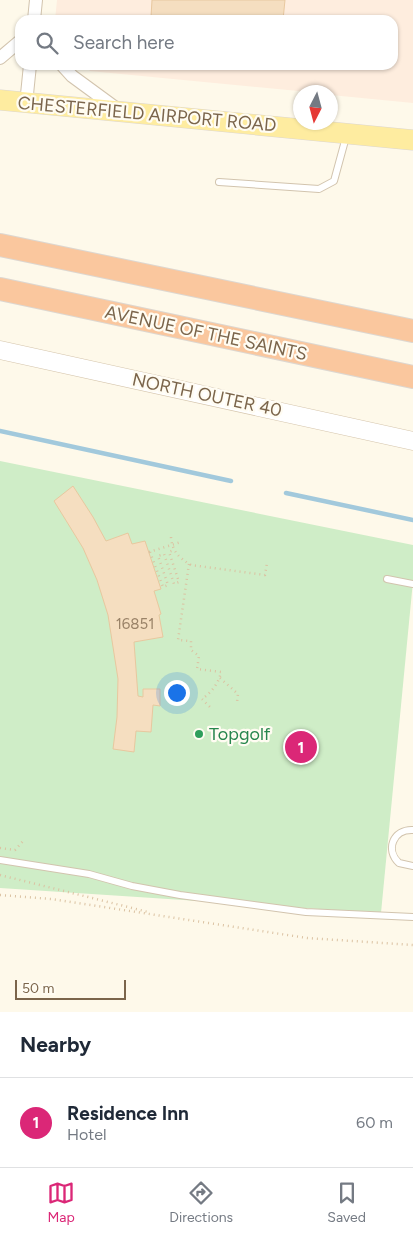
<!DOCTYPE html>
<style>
body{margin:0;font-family:Figtree,sans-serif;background:#f6f6f7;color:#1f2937}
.compass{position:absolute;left:293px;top:85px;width:45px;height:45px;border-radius:50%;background:#fff;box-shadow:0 1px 4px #0004;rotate:186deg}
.scale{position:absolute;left:15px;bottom:12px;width:111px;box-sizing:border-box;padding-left:5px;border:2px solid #7b654b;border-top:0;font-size:14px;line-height:18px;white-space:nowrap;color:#7b654b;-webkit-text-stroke:4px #fffcf2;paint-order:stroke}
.you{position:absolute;left:176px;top:692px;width:18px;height:18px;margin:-12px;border:4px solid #fff;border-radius:50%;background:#1a73e8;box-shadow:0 0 0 8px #1a73e833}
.badge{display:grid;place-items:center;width:32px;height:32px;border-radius:50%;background:#db2777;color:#fff;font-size:16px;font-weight:700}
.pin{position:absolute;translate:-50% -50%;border:2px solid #fff;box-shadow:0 1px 5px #0006}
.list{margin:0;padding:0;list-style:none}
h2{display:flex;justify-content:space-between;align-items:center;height:65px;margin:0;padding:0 20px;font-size:21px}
h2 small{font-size:16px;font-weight:400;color:#747a83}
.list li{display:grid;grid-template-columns:32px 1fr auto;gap:15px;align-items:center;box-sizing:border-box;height:90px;padding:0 20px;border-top:1px solid #e0e1e3}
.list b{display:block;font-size:19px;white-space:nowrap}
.list p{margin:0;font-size:16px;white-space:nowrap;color:#747a83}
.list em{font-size:16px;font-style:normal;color:#747a83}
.icon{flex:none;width:28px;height:28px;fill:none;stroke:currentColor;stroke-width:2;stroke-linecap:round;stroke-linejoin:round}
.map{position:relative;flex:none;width:413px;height:1012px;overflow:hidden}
.search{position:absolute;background:#fff;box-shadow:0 1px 4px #0004;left:15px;right:15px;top:15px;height:55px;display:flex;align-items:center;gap:12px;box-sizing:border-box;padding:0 18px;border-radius:15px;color:#747a83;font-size:19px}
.sheet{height:155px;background:#fff}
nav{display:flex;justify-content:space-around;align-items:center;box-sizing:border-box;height:70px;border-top:1px solid #e0e1e3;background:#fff;font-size:14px;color:#747a83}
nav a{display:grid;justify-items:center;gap:2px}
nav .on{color:#db2777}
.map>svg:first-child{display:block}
</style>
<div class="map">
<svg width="413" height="1012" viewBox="0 0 413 1012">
<rect width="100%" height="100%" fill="#fef9ea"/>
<path fill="#feedde" d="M57,0H413V103L331,95L330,92H309L90,71L85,65H393V20H55Z"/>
<path fill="#cfedc7" d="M0,461L413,545V581L381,913L0,888Z"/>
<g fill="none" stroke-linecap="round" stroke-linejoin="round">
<g stroke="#a2c9dc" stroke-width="4.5">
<path d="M0,431L231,481"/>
<path d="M286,493L413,520"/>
</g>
</g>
<g fill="#f5dec0" stroke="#e8c89f">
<path d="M152,0H285L283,20H186L151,17Z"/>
<path d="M73,486L93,517L106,541L128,533L132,544L145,541L161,589L154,591L161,614L159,615L163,637L134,642L138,696L143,697V689H160V706L153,705L151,732L136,731L134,752L113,749L117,717L118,679L108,615L97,580L83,548L54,501Z"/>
</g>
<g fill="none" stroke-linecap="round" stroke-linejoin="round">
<defs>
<g id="lane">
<path d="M219,182L319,189L334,181L346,137"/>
<path d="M387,579L413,584"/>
<path d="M413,830C393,829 385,850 399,863L413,866"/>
<path d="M0,860L89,874L132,886L180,895L306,912L413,917"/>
</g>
<g id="street">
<path d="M34,20L36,0"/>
<path d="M0,58L20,41"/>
<path d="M62,65L72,76L117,109"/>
<path d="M26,104L30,65"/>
</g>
<path id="secondary" d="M0,350L413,441"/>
<path id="primary" d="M0,100L413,140"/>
<g id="highway">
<path d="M0,245L413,331"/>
<path d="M0,289L413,377"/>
</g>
</defs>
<use href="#lane" stroke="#d2c4ae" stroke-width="8"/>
<use href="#street" stroke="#d2c4ae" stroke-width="14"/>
<use href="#secondary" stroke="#d5c5ac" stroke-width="19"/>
<use href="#primary" stroke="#ddd7d0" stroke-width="21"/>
<use href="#highway" stroke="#ddd7d0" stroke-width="24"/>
<g stroke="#dbc2a2" stroke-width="2.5" stroke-dasharray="1 4" stroke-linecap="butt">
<path d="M171,537C172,551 179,558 191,565L265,575L267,563"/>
<path d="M149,552L181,542"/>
<path d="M150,552L163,587L168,585L158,556L164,554L174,584L179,582L169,552L174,550"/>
<path d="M189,564L178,640L191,641V650L199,656L197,669L221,672C219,683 211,693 202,699L210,707"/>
<path d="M220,678L238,694L237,702"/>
<path d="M0,848L15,850L25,839"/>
<path d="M0,875L148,912"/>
<path d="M0,895L51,899L307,938L413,945"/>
</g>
<use href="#lane" stroke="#fff" stroke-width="6"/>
<use href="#street" stroke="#fff" stroke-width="12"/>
<use href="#secondary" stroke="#fff" stroke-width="18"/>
<use href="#primary" stroke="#feeca0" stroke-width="20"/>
<use href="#highway" stroke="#fac79e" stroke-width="22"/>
</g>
<circle fill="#2e9e5b" stroke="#fffcf2" stroke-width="2" cx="199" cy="734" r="5"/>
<g text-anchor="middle" stroke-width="4.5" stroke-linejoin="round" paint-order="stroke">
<g font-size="15" fill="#9a8368">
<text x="135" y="629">16851</text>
</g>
<g font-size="18" fill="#7b654b" stroke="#fffcf2">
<text transform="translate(147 114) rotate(5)" y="6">CHESTERFIELD AIRPORT ROAD</text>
<text transform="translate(206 333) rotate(12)" y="6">AVENUE OF THE SAINTS</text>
<text transform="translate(207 395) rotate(12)" y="6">NORTH OUTER 40</text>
</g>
<g font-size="18" fill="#27864d" stroke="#fffcf2" text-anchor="start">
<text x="209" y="740">Topgolf</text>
</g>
</g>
</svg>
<svg class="compass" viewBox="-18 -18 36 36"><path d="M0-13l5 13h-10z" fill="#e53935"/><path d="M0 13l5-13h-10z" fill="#747a83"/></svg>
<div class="scale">50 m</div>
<div class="you"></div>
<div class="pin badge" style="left:301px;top:747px">1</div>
<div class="search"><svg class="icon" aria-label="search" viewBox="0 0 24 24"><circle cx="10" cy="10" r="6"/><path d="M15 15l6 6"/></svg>Search here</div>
</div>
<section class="sheet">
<h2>Nearby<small></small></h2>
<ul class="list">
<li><span class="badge">1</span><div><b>Residence Inn</b><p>Hotel</p></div><em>60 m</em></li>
</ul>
</section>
<nav>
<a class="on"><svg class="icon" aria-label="map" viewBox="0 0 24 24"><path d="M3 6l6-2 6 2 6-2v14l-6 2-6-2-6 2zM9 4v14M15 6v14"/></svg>Map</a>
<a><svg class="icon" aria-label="directions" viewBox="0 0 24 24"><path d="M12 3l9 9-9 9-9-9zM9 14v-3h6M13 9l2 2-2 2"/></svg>Directions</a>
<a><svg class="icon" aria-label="saved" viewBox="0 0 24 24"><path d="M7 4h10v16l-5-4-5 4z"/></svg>Saved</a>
</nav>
